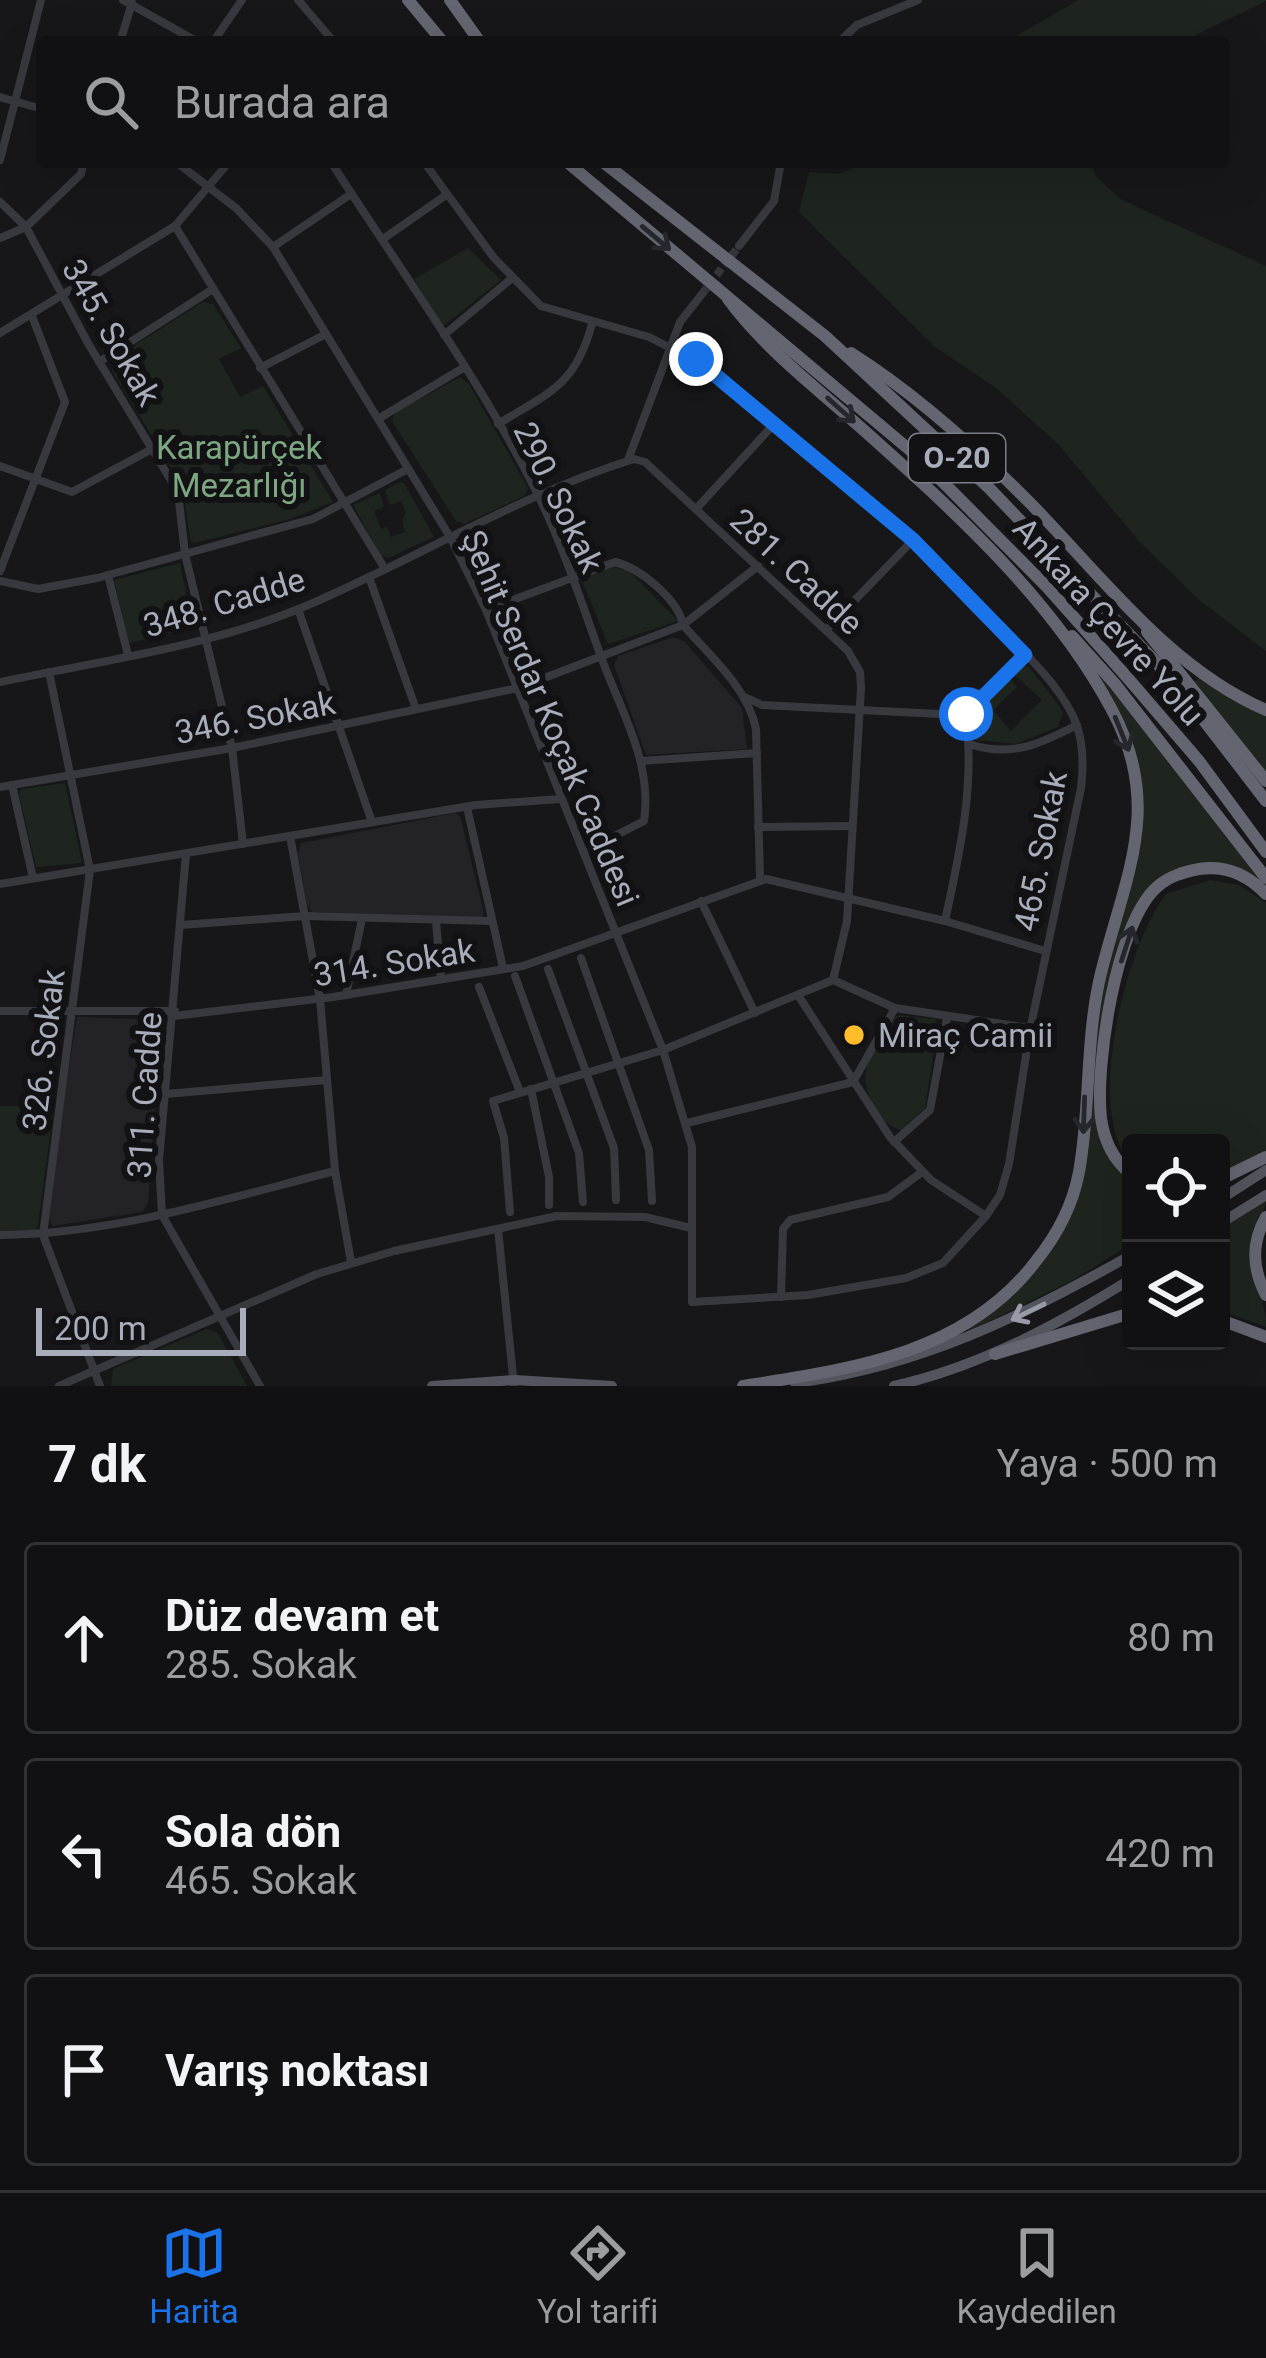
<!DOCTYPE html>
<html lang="tr">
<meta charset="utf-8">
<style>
body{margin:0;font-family:Roboto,sans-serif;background:#1e1f22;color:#f1f3f6}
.controls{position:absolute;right:36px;bottom:36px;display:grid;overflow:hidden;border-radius:12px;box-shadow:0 12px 48px #0002}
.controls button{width:108px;height:108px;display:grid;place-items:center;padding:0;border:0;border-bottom:3px solid #303134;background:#111114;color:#f1f3f6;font:60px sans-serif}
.scale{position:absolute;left:36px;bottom:30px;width:210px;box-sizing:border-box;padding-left:12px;border:6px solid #a8adbb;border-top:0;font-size:33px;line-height:42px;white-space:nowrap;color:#a8adbb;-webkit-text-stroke:9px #121215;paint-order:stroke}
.stop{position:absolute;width:36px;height:36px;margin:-27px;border:9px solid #1a73e8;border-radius:50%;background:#fff}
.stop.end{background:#1a73e8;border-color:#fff;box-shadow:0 3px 12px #0008}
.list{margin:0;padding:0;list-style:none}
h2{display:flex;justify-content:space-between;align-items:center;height:156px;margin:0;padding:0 48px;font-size:51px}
h2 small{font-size:39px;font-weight:400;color:#9c9da0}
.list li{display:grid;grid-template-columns:78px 1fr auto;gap:36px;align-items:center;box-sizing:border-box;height:192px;margin:0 24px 24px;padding:0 24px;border:3px solid #303134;border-radius:12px}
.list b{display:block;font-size:45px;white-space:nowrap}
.list p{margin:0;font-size:39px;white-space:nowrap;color:#9c9da0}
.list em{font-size:39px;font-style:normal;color:#9c9da0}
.icon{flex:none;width:66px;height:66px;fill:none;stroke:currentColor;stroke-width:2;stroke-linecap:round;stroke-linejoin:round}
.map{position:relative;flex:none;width:1266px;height:1386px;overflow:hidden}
.search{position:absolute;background:#111114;box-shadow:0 12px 48px #0002;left:36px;right:36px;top:36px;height:132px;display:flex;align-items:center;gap:30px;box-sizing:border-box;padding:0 42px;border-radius:12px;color:#9c9da0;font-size:45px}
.sheet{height:804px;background:#111114}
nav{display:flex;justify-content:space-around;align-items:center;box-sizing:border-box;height:168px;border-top:3px solid #303134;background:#111114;font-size:33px;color:#9c9da0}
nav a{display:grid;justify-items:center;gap:6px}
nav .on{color:#1a73e8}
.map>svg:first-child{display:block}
</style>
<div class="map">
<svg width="1266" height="1386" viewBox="0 0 1266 1386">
<rect width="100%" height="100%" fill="#17171a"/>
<g fill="#232327">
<path d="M673,637L685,642L742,708L747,749L646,755L614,665L618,656Z"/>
<path d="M455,813L460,816L484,913L482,917L312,912L307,905L298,853L301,843Z"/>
<path d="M77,1017L161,1020L148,1203L142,1212L53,1226L49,1221L59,1128Z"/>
</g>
<g fill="#1d251e">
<path d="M1078,0H1266V1L1181,42H1006Z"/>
<path d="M869,162H1091L1096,176L1120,199L1266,266V651L1199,600L1138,540L1058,444L996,388L934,346L799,212L809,172L837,174Z"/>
<path d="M468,248L501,280L443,326L414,279Z"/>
<path d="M203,302L213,304L241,348L219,359L240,397L263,386L333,502L290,519L194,543L190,539L183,487L112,371L113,359Z"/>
<path d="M460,377L469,384L528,488L524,496L464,524L456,521L392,421L395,413Z"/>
<path d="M400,482L404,483L434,537L388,558L381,555L353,505L380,493L384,507L374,511L381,529L387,527L391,537L405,532L402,521L406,513L401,501L390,505L385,490Z"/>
<path d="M180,563L193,628L129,643L114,580Z"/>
<path d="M613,567L628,570L678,621L608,644L583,583L587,575Z"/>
<path d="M1024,666L1029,667L1060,707L1063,713L1058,727L1016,744L976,740L971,714L1010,679L1017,687L993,710L1011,731L1042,700L1015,675Z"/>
<path d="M1200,676L1266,714V777L1194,682Z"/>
<path d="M1106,677L1265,877L1259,881L1231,865L1164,875L1138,902L1123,936L1098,1120L1131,1177V1244L1075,1279L969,1331L967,1326L1017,1291L1074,1203L1088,1077L1107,959L1136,871L1142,833L1141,798L1101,681Z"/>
<path d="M65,783L82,863L36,867L19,794L22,789Z"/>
<path d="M1210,880L1239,885L1266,903V1152L1221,1177V1143H1131V1163C1083,1110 1127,945 1166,894Z"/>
<path d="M899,1015L935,1019L938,1024L925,1108L901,1130C887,1127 881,1117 874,1105C853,1070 876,1050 893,1018Z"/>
<path d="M54,1105L38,1226L34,1231H0V1106Z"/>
<path d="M1266,1197C1266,1216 1250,1231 1250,1252C1250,1280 1266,1299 1266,1327L1221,1311V1225Z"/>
<path d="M207,1329L218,1333L247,1386H111L113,1369Z"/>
</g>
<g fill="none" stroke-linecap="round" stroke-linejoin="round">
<path stroke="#34353a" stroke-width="8" stroke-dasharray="8 4" stroke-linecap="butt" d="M702,294L739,246"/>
<g stroke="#38393f" stroke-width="8">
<path d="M123,0L198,42"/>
<path d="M298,0L334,42"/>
<path d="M120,42L132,3"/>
<path d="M213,42L242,0"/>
<path d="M839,42L857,25L918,0"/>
<path d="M0,97L42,109"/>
<path d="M0,160L41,0"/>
<path d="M176,162L236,208L273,247L450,537L486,610L663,1050L692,1147V1302L808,1295L906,1278L943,1263L986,1216L1000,1195L1009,1164L1030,1030L1081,788C1084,764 1084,739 1073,716C1054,678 1019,648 990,618C901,528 805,448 708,367L649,337L541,306L494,258L424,162"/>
<path d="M331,162C402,273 482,381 540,499C564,549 581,601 600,654C619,708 653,761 644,821L583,852"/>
<path d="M0,202L26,227L89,345L178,492L185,554L232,748L243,844"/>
<path d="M175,226L385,569"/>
<path d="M0,238L26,227L81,174L84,162"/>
<path d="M383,239L446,195"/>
<path d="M739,246L774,201L781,162"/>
<path d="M273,247L351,194"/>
<path d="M0,333L175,226L229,162"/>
<path d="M444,335L511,279"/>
<path d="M99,362L213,289"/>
<path d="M260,368L326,334"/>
<path d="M378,419L463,368"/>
<path d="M498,424C550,392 575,386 592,324"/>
<path d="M628,460L680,322L702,294"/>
<path d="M0,466L72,492L152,449"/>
<path d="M696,509L775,423"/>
<path d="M0,571L65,402L32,316"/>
<path d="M108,575L128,655"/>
<path d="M369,577L416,709"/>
<path d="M0,581L38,589L97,578L243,538L313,519L408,469"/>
<path d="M298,609L372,822"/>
<path d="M486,610L615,562C640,568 678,599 683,625C710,656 748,688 756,729L760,879"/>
<path d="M826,630L913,540"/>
<path d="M49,672L90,870L43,1235L100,1386"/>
<path d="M0,682C100,661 207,647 301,608C413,561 518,495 634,459L645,462L848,651L860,672L861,688L847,921L833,980L663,1050L493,1101L504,1138L510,1212"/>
<path d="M747,698L762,705L959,715L966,714L1025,655"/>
<path d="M969,744C1011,758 1040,744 1077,725"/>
<path d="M641,761L757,753"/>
<path d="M12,785L33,878"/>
<path d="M0,787L232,748L518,688L683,625L758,566"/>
<path d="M467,807L503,968"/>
<path d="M758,827L851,826"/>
<path d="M290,836L320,999L335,1171L351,1262"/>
<path d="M186,854L159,1160L162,1215L260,1386"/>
<path d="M0,884L476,805L561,799"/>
<path d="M701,901L755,1013"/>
<path d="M436,921L441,979"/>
<path d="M945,921C960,852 975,785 966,714"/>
<path d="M181,925L305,916L492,921"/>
<path d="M581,958L649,1150L652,1201"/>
<path d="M548,969L614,1148L616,1200"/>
<path d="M515,976L579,1153L583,1202"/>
<path d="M833,980L895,1008L1030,1028"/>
<path d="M479,987L520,1092"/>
<path d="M346,995L362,919"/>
<path d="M798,995L890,1137L931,1180L986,1216"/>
<path d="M0,1011H175"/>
<path d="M174,1016L333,997L523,966L766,879L945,921L1045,951"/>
<path d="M531,1089L549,1177V1205"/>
<path d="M166,1094L327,1080"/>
<path d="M687,1123L853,1082L895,1008"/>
<path d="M894,1142L930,1110L947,1018"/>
<path d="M498,1229L514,1386"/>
<path d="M0,1235C114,1234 225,1199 335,1171"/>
<path d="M781,1297L783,1229L790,1220L888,1197L922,1172"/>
<path d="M59,1386L317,1274L394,1251L557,1216L645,1217L691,1228"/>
</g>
<g stroke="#53555e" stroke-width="10">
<path d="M1221,1199L1266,1170"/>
<path d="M1221,1223L1266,1195"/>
<path d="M795,1383C918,1367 1024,1316 1131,1255"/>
<path d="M432,1386L515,1380L612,1386"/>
<path d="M894,1386C979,1367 1057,1325 1131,1279"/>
</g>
<g stroke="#636670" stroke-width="12">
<path d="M408,0L443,42"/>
<path d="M450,0L480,42"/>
<path d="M567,162L917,456L1047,587L1126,676L1199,761L1266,852"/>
<path d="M603,162L825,336L989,488L1172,679L1266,801"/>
<path d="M728,299C764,348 814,386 859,426C952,509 1052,598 1112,710C1164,807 1125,876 1101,973C1085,1039 1091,1106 1079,1172C1073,1204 1057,1235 1036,1261C966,1354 851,1369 743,1386"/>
<path d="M851,353C916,394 979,451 1033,506C1104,579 1171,669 1266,710"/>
<path d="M1147,632L1266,781"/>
<path d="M1072,636L1115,684L1266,878"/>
<path d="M1131,1174C1113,1160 1104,1140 1101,1118C1095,1065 1116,923 1157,887C1169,876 1184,872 1199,869C1226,865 1248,875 1266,894"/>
<path d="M1221,1179L1266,1157"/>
<path d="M1266,1217C1251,1243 1252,1268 1266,1295"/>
<path d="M1221,1320L1266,1337"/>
<path d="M995,1354L1131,1313"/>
</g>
</g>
<defs><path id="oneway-shaft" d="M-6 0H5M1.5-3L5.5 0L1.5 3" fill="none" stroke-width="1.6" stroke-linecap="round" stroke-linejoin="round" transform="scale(3)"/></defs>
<g stroke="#26272c">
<use href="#oneway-shaft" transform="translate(656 238) rotate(40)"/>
<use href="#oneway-shaft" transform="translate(841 410) rotate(42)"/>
<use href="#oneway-shaft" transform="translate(1122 734) rotate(68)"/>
<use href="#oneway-shaft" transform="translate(1127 944) rotate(-72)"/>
<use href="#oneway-shaft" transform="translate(1084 1115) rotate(92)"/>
</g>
<use stroke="#979ba8" href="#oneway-shaft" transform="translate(1028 1312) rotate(154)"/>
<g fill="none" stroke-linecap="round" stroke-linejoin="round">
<path stroke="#1a73e8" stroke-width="15" d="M696,359L913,540L1025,655L966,714"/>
</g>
<circle fill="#ffbd2a" stroke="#121215" stroke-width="4.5" cx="854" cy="1035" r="12"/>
<g text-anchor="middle" stroke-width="12" stroke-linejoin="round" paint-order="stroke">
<rect fill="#121215" stroke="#7b7e89" stroke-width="3" x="909" y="434" width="96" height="48" rx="9"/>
<g font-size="30" font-weight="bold" fill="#a8adbb">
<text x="957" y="468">O-20</text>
</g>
<g font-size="33" fill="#a8adbb" stroke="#121215">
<text transform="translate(112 332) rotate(60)" y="12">345. Sokak</text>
<text transform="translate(559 497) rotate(64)" y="12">290. Sokak</text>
<text transform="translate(797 571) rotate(43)" y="12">281. Cadde</text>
<text transform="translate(224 602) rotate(-17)" y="12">348. Cadde</text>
<text transform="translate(1109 621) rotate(48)" y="12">Ankara Çevre Yolu</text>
<text transform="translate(255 717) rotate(-11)" y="12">346. Sokak</text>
<text transform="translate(551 718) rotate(67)" y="12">Şehit Serdar Koçak Caddesi</text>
<text transform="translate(1040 851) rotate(-79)" y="12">465. Sokak</text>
<text transform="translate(394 962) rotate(-9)" y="12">314. Sokak</text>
<text transform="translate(43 1050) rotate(-83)" y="12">326. Sokak</text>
<text transform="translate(144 1095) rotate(-86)" y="12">311. Cadde</text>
</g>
<g font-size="33" fill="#7da781" stroke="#121215">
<text x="239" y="459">Karapürçek<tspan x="239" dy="38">Mezarlığı</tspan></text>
</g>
<g font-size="33" fill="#a8adbb" stroke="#121215" text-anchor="start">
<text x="878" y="1047">Miraç Camii</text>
</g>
</g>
</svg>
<div class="controls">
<button><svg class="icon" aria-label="locate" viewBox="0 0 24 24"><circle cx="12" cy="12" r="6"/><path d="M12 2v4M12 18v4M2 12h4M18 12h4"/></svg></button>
<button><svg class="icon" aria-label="layers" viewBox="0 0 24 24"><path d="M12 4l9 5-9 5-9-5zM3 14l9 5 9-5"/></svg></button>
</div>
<div class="scale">200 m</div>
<div class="stop" style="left:966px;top:714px"></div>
<div class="stop end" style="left:696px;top:359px"></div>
<div class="search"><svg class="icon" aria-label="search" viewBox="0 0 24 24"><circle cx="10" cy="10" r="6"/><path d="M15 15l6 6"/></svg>Burada ara</div>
</div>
<section class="sheet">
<h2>7 dk<small>Yaya · 500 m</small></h2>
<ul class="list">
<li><svg class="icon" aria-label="ahead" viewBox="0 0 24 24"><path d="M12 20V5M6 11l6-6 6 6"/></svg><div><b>Düz devam et</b><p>285. Sokak</p></div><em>80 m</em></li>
<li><svg class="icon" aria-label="left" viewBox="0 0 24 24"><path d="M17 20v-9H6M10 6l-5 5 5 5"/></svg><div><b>Sola dön</b><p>465. Sokak</p></div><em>420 m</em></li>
<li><svg class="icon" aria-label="arrive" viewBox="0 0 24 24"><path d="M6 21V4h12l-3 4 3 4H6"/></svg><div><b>Varış noktası</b></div></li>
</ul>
</section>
<nav>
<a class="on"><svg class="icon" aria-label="map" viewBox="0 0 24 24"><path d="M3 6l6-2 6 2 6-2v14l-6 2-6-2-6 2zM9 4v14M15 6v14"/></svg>Harita</a>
<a><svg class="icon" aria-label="directions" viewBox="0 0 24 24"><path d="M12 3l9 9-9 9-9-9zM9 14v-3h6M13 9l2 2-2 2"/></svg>Yol tarifi</a>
<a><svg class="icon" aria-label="saved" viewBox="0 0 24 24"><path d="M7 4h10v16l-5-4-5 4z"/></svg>Kaydedilen</a>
</nav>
